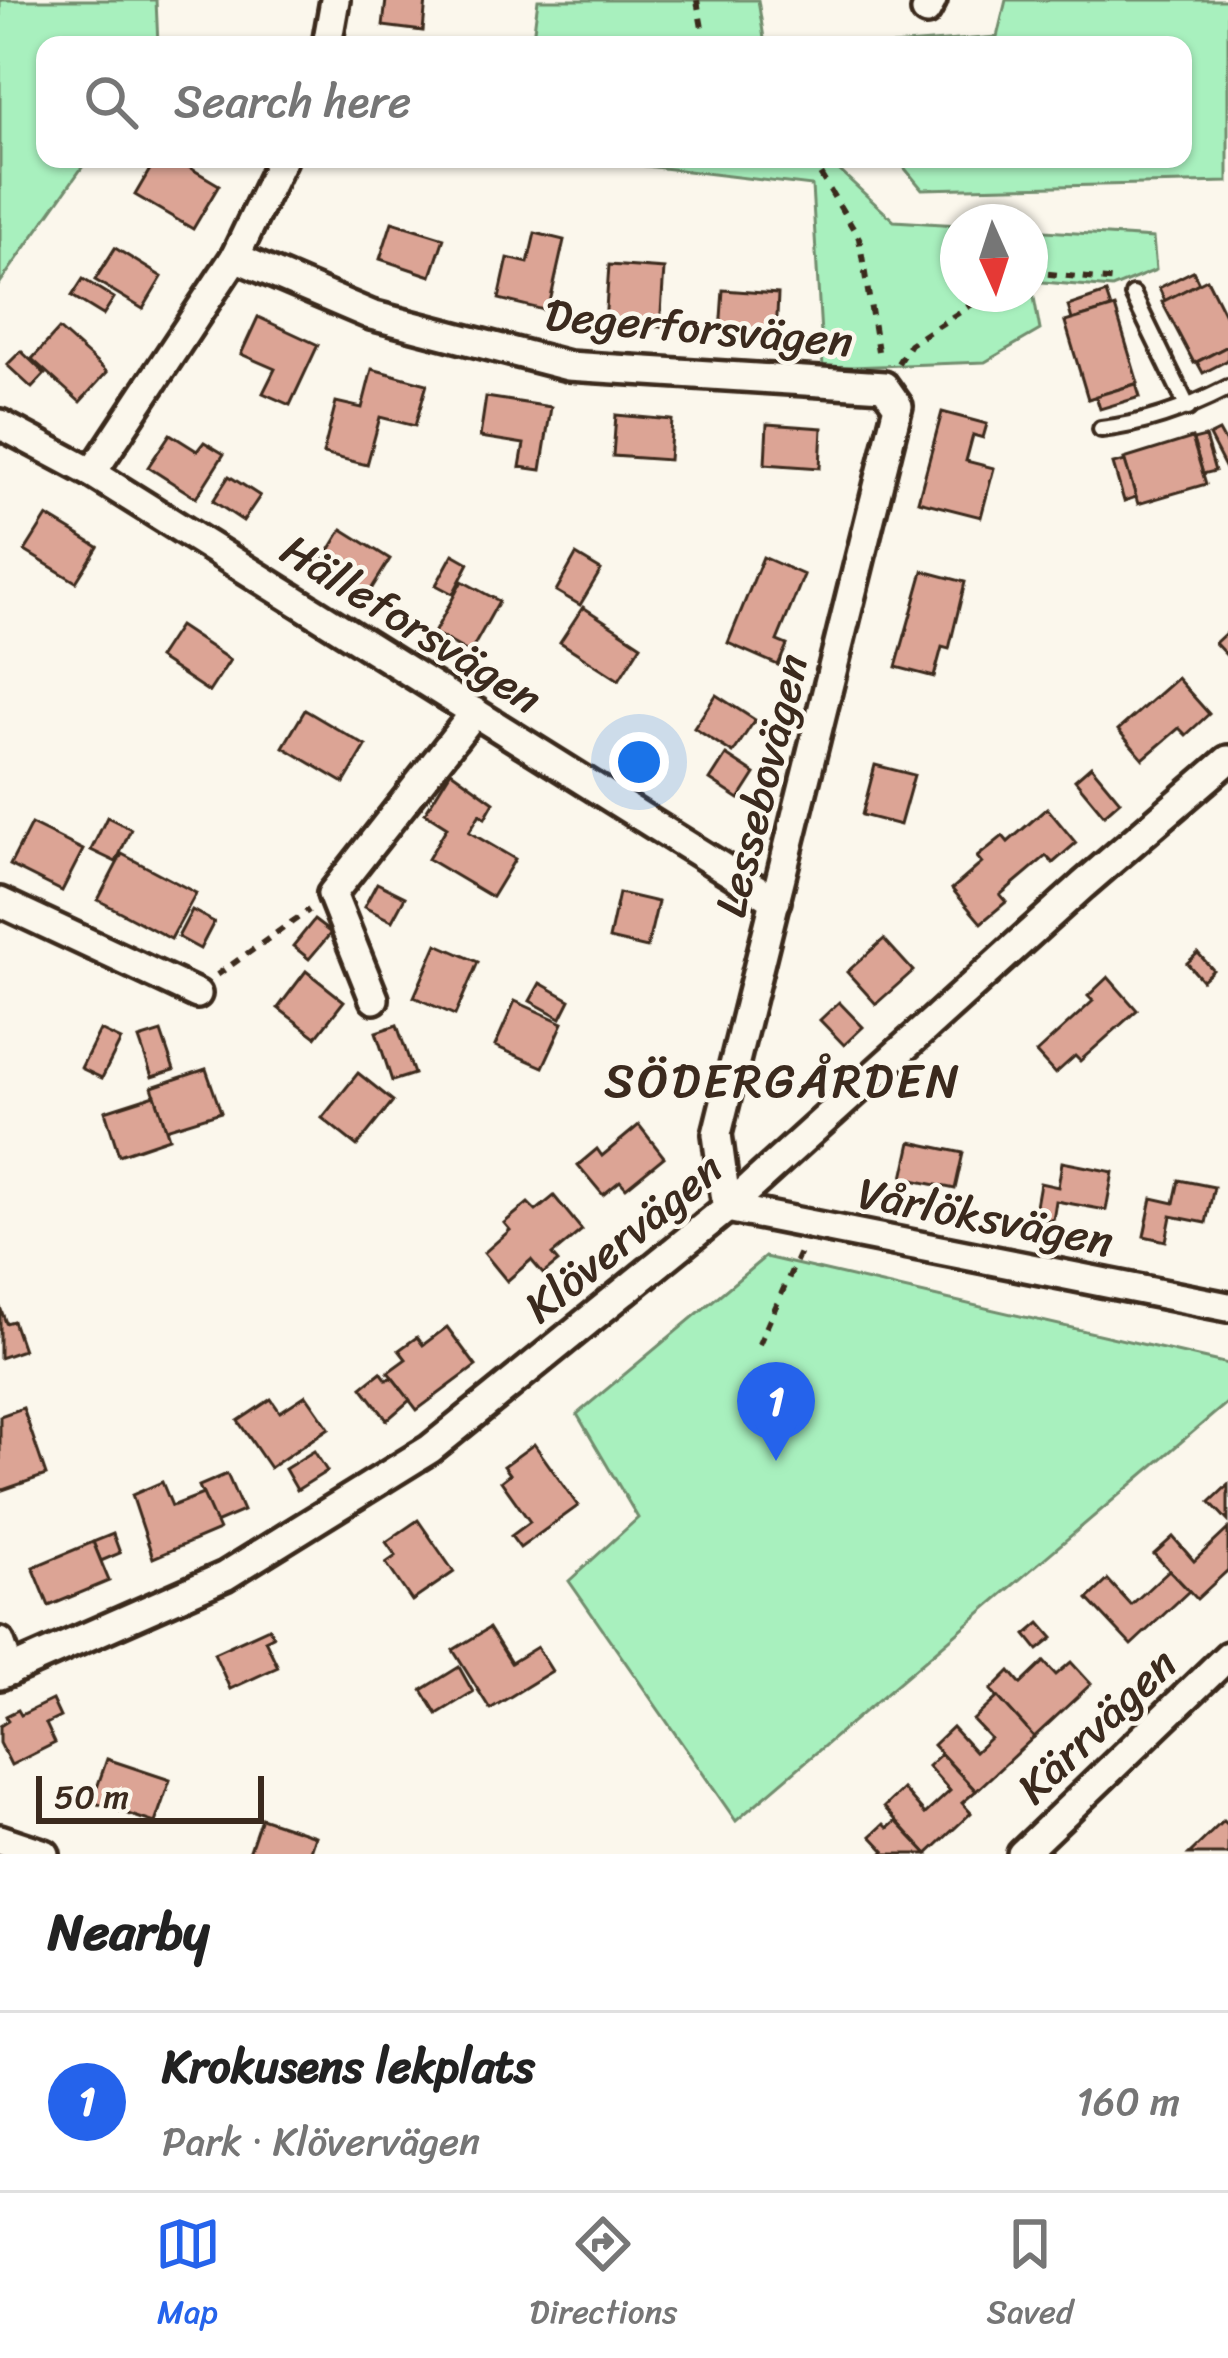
<!DOCTYPE html>
<meta charset="utf-8">
<style>
body{margin:0;font-family:Sriracha,sans-serif;background:#f2f2f2;color:#222}
.compass{position:absolute;left:940px;top:204px;width:108px;height:108px;border-radius:50%;background:#fff;box-shadow:0 3px 9px #0004;rotate:177deg}
.scale{position:absolute;left:36px;bottom:30px;width:228px;box-sizing:border-box;padding-left:12px;border:6px solid #3b2a1e;border-top:0;font-size:33px;line-height:42px;white-space:nowrap;color:#3b2a1e;-webkit-text-stroke:9px #fbf7ec;paint-order:stroke}
.you{position:absolute;left:639px;top:762px;width:42px;height:42px;margin:-30px;border:9px solid #fff;border-radius:50%;background:#1a73e8;box-shadow:0 0 0 18px #1a73e833}
.badge{display:grid;place-items:center;width:78px;height:78px;border-radius:50%;background:#2563eb;color:#fff;font-size:39px;font-weight:700}
.pin{position:absolute;translate:-50% -99px;filter:drop-shadow(0 3px 6px #0008)}
.pin::after{content:'';position:absolute;top:63px;width:42px;height:36px;background:inherit;clip-path:polygon(0 0,100% 0,50% 100%)}
.list{margin:0;padding:0;list-style:none}
h2{display:flex;justify-content:space-between;align-items:center;height:156px;margin:0;padding:0 48px;font-size:51px}
h2 small{font-size:39px;font-weight:400;color:#767676}
.list li{display:grid;grid-template-columns:78px 1fr auto;gap:36px;align-items:center;box-sizing:border-box;height:180px;padding:0 48px;border-top:3px solid #e0e0e0}
.list b{display:block;font-size:45px;white-space:nowrap}
.list p{margin:0;font-size:39px;white-space:nowrap;color:#767676}
.list em{font-size:39px;font-style:normal;color:#767676}
.icon{flex:none;width:66px;height:66px;fill:none;stroke:currentColor;stroke-width:2;stroke-linecap:round;stroke-linejoin:round}
.map{position:relative;flex:none;width:1228px;height:1854px;overflow:hidden}
.search{position:absolute;background:#fff;box-shadow:0 3px 9px #0004;left:36px;right:36px;top:36px;height:132px;display:flex;align-items:center;gap:30px;box-sizing:border-box;padding:0 42px;border-radius:24px;color:#767676;font-size:45px}
.sheet{height:336px;background:#fff}
nav{display:flex;justify-content:space-around;align-items:center;box-sizing:border-box;height:168px;border-top:3px solid #e0e0e0;background:#fff;font-size:33px;color:#767676}
nav a{display:grid;justify-items:center;gap:6px}
nav .on{color:#2563eb}
.map>svg:first-child{display:block}
</style>
<div class="map">
<svg width="1228" height="1854" viewBox="0 0 1228 1854">
<rect width="100%" height="100%" fill="#fbf7ec"/>
<filter id="ink" filterUnits="userSpaceOnUse"><feTurbulence type="fractalNoise" baseFrequency=".00833" numOctaves="2"/><feDisplacementMap in="SourceGraphic" scale="24" xChannelSelector="R" yChannelSelector="G"/><feConvolveMatrix kernelMatrix="1 2 1 2 8 2 1 2 1" color-interpolation-filters="sRGB"/></filter>
<g filter="url(#ink)">
<g fill="#a8f0be" stroke="#728d6e" stroke-width="3">
<path d="M0,0H156L158,45H45V159H88L0,283Z"/>
<path d="M538,0H758L765,45H532Z"/>
<path d="M1006,0H1228V182L922,189L897,159H1183V45H892L997,37Z"/>
<path d="M588,159H827L894,221L958,225V294H1030V230L1153,238L1156,270L1112,288L1031,281L1040,330L985,362L823,368L812,186Z"/>
<path d="M765,1257L1228,1364V1402L736,1821L569,1581L638,1518L577,1414Z"/>
</g>
<g fill="#dca495" stroke="#3b2a1e" stroke-width="3">
<path d="M386,0H426L423,31L383,26Z"/>
<path d="M156,159H175L219,185L193,229L135,195Z"/>
<path d="M392,222L444,238L431,276L380,259Z"/>
<path d="M535,233L564,240L548,311L499,299L508,258L528,263Z"/>
<path d="M115,248L162,277L143,309L95,280Z"/>
<path d="M609,265L664,269L660,327L605,324Z"/>
<path d="M1193,271L1199,283L1165,301L1159,288Z"/>
<path d="M83,279L114,298L103,315L72,296Z"/>
<path d="M1207,279L1228,321V346L1194,363L1162,302Z"/>
<path d="M723,290L778,294L776,337L720,332Z"/>
<path d="M1106,293L1111,308L1072,320L1068,306Z"/>
<path d="M1115,307L1138,383L1088,399L1065,322Z"/>
<path d="M258,317L318,345L290,405L263,393L275,369L241,354Z"/>
<path d="M59,329L107,372L80,402L32,359Z"/>
<path d="M1228,346V360L1203,373L1197,362Z"/>
<path d="M21,351L45,374L32,388L7,365Z"/>
<path d="M372,369L427,384L415,426L380,417L367,465L323,454L336,402L362,408Z"/>
<path d="M1136,384L1140,397L1100,409L1096,396Z"/>
<path d="M486,397L551,407L541,470L520,467L524,444L480,437Z"/>
<path d="M942,412L987,424L983,438L973,435L966,461L994,468L981,517L918,501Z"/>
<path d="M616,415L672,420L669,460L613,456Z"/>
<path d="M767,424L822,428L820,468L765,464Z"/>
<path d="M1219,431L1228,447L1227,471L1209,436Z"/>
<path d="M170,434L197,451L204,442L224,454L196,498L148,467Z"/>
<path d="M1205,437L1215,471L1203,474L1193,440Z"/>
<path d="M1192,438L1206,484L1138,504L1124,459Z"/>
<path d="M1125,461L1136,497L1124,501L1113,464Z"/>
<path d="M229,476L260,496L243,521L213,501Z"/>
<path d="M47,516L98,547L76,582L25,551Z"/>
<path d="M342,529L390,559L367,596L319,567Z"/>
<path d="M453,554L469,563L453,594L436,585Z"/>
<path d="M576,555L601,570L580,605L556,591Z"/>
<path d="M763,557L804,575L777,641L787,645L778,665L728,643Z"/>
<path d="M923,571L965,582L949,649L942,647L934,677L896,667Z"/>
<path d="M462,581L499,601L470,653L434,633Z"/>
<path d="M583,607L641,645L619,680L560,642Z"/>
<path d="M179,626L230,660L209,692L158,658Z"/>
<path d="M1228,631V657L1215,643Z"/>
<path d="M1177,678L1209,714L1186,735L1179,728L1143,759L1118,730Z"/>
<path d="M716,695L755,720L733,753L694,728Z"/>
<path d="M305,710L366,746L344,783L283,747Z"/>
<path d="M726,755L755,774L739,799L710,780Z"/>
<path d="M875,765L914,775L900,825L862,815Z"/>
<path d="M1091,766L1120,801L1104,815L1075,780Z"/>
<path d="M451,771L494,802L485,818L480,814L469,832L515,859L492,897L428,859L447,827L425,813Z"/>
<path d="M1047,808L1076,843L1053,863L1046,856L1000,895L1006,902L981,923L952,889L982,863L977,857L1003,836L1008,842Z"/>
<path d="M107,817L131,829L116,862L91,850Z"/>
<path d="M31,824L83,850L62,891L10,865Z"/>
<path d="M122,854L196,893L171,939L98,900Z"/>
<path d="M377,883L405,897L392,921L364,907Z"/>
<path d="M619,893L658,902L647,948L609,939Z"/>
<path d="M192,910L214,922L200,949L178,937Z"/>
<path d="M314,920L331,933L309,959L293,946Z"/>
<path d="M884,939L913,971L876,1004L847,972Z"/>
<path d="M437,944L478,962L455,1015L414,997Z"/>
<path d="M1198,953L1213,970L1202,980L1187,963Z"/>
<path d="M306,971L344,1001L316,1037L278,1008Z"/>
<path d="M1108,977L1137,1010L1080,1061L1075,1056L1055,1074L1036,1053L1093,1001L1088,996Z"/>
<path d="M540,983L570,1000L561,1018L530,1001Z"/>
<path d="M515,1001L563,1023L543,1067L495,1046Z"/>
<path d="M839,1002L863,1027L844,1045L820,1020Z"/>
<path d="M397,1025L414,1074L392,1081L376,1032Z"/>
<path d="M100,1030L121,1040L102,1078L81,1068Z"/>
<path d="M161,1032L174,1070L152,1077L139,1039Z"/>
<path d="M206,1069L221,1112L166,1129L152,1087Z"/>
<path d="M358,1073L393,1101L357,1146L322,1118Z"/>
<path d="M155,1095L169,1138L119,1155L105,1111Z"/>
<path d="M639,1125L664,1157L626,1188L620,1181L603,1195L578,1165L597,1149L602,1156Z"/>
<path d="M911,1142L963,1153L955,1189L903,1178Z"/>
<path d="M1062,1162L1113,1172L1106,1210L1056,1201L1053,1220L1034,1217L1040,1183L1058,1187Z"/>
<path d="M1179,1180L1214,1187L1206,1223L1171,1216L1166,1241L1144,1236L1152,1198L1174,1203Z"/>
<path d="M554,1196L582,1230L552,1255L558,1262L543,1274L531,1260L507,1281L484,1253L510,1230L504,1223L528,1203L536,1211Z"/>
<path d="M0,1307L6,1323L13,1321L23,1350L0,1358Z"/>
<path d="M447,1327L476,1366L417,1410L388,1372L406,1359L399,1350L417,1337L423,1345Z"/>
<path d="M381,1372L387,1380L392,1377L410,1400L387,1420L362,1387Z"/>
<path d="M306,1395L329,1428L270,1468L238,1421L271,1399L280,1412Z"/>
<path d="M23,1408L46,1475L0,1491V1416Z"/>
<path d="M534,1444L578,1506L520,1548L511,1536L530,1522L501,1481L510,1474L504,1466Z"/>
<path d="M314,1451L327,1471L297,1490L285,1469Z"/>
<path d="M227,1474L243,1511L215,1523L199,1486Z"/>
<path d="M162,1482L172,1506L203,1494L219,1530L153,1558L132,1495Z"/>
<path d="M1228,1485V1521L1210,1502Z"/>
<path d="M418,1520L454,1572L412,1601L386,1563L396,1556L386,1542Z"/>
<path d="M1228,1529V1570L1197,1599L1154,1554L1173,1537L1194,1561Z"/>
<path d="M113,1534L120,1553L101,1561L93,1542Z"/>
<path d="M93,1542L109,1581L49,1606L33,1567Z"/>
<path d="M1169,1570L1189,1591L1131,1645L1088,1599L1108,1580L1131,1605Z"/>
<path d="M1040,1623L1053,1638L1038,1650L1026,1635Z"/>
<path d="M269,1628L273,1636L265,1640L278,1667L230,1689L214,1653Z"/>
<path d="M489,1628L511,1663L537,1647L552,1671L490,1709L453,1650Z"/>
<path d="M1044,1662L1056,1675L1071,1662L1091,1684L1034,1737L991,1690L1010,1671L1021,1684Z"/>
<path d="M459,1667L473,1692L437,1714L422,1690Z"/>
<path d="M998,1697L1034,1737L976,1791L933,1745L952,1727L975,1752L990,1738L973,1720Z"/>
<path d="M52,1700L60,1717L46,1724L55,1743L11,1765L0,1743V1726L8,1721L6,1716L18,1710L21,1715Z"/>
<path d="M941,1754L976,1791L962,1803L971,1813L927,1854L884,1807L903,1789L925,1814L950,1791L928,1766Z"/>
<path d="M107,1759L170,1780L155,1823L92,1802Z"/>
<path d="M261,1818L315,1836L309,1854L249,1853Z"/>
<path d="M896,1821L927,1854H882L885,1851L871,1836L884,1824L888,1828Z"/>
<path d="M1223,1821L1228,1826V1854H1189Z"/>
</g>
<g fill="none" stroke-linecap="round" stroke-linejoin="round">
<defs>
<g id="lane">
<path d="M1133,295L1188,408"/>
<path d="M1101,429C1146,424 1187,409 1228,388"/>
</g>
<g id="street">
<path d="M926,11L932,0"/>
<path d="M327,45L335,0"/>
<path d="M235,257L371,315L568,366L884,386L898,406L717,1134L727,1208L1228,1307"/>
<path d="M0,424L92,473L776,901"/>
<path d="M92,473L235,257L282,159"/>
<path d="M0,902L197,994"/>
<path d="M374,999L332,894L475,712"/>
<path d="M0,1642L10,1671"/>
<path d="M0,1675L225,1576L430,1449L727,1208L1083,885L1228,760"/>
<path d="M0,1839L45,1854"/>
<path d="M1022,1854L1228,1656"/>
</g>
</defs>
<use href="#lane" stroke="#3b2a1e" stroke-width="22"/>
<use href="#street" stroke="#3b2a1e" stroke-width="36"/>
<g stroke="#3b2a1e" stroke-width="6" stroke-dasharray="9 9" stroke-linecap="butt">
<path d="M697,0L705,45"/>
<path d="M811,159L859,238L879,357"/>
<path d="M1030,272L1117,281"/>
<path d="M898,363L910,344L988,294"/>
<path d="M217,975L309,910"/>
<path d="M759,1344L801,1250"/>
</g>
<use href="#lane" stroke="#fbf7ec" stroke-width="14"/>
<use href="#street" stroke="#fbf7ec" stroke-width="27"/>
</g>
</g>
<g text-anchor="middle" stroke-width="9" stroke-linejoin="round" paint-order="stroke">
<g font-size="45" fill="#3b2a1e" stroke="#fbf7ec">
<text transform="translate(699 327) rotate(5)" y="16">Degerforsvägen</text>
<text transform="translate(412 623) rotate(32)" y="16">Hälleforsvägen</text>
<text transform="translate(761 785) rotate(-76)" y="16">Lessebovägen</text>
<text transform="translate(986 1216) rotate(11)" y="16">Vårlöksvägen</text>
<text transform="translate(623 1237) rotate(-39)" y="16">Klövervägen</text>
<text transform="translate(1096 1725) rotate(-44)" y="16">Kärrvägen</text>
</g>
<g font-size="48" letter-spacing="3" fill="#3b2a1e" stroke="#fbf7ec">
<text x="783" y="1097">SÖDERGÅRDEN</text>
</g>
</g>
</svg>
<svg class="compass" viewBox="-18 -18 36 36"><path d="M0-13l5 13h-10z" fill="#e53935"/><path d="M0 13l5-13h-10z" fill="#767676"/></svg>
<div class="scale">50 m</div>
<div class="you"></div>
<div class="pin badge" style="left:776px;top:1461px">1</div>
<div class="search"><svg class="icon" aria-label="search" viewBox="0 0 24 24"><circle cx="10" cy="10" r="6"/><path d="M15 15l6 6"/></svg>Search here</div>
</div>
<section class="sheet">
<h2>Nearby<small></small></h2>
<ul class="list">
<li><span class="badge">1</span><div><b>Krokusens lekplats</b><p>Park · Klövervägen</p></div><em>160 m</em></li>
</ul>
</section>
<nav>
<a class="on"><svg class="icon" aria-label="map" viewBox="0 0 24 24"><path d="M3 6l6-2 6 2 6-2v14l-6 2-6-2-6 2zM9 4v14M15 6v14"/></svg>Map</a>
<a><svg class="icon" aria-label="directions" viewBox="0 0 24 24"><path d="M12 3l9 9-9 9-9-9zM9 14v-3h6M13 9l2 2-2 2"/></svg>Directions</a>
<a><svg class="icon" aria-label="saved" viewBox="0 0 24 24"><path d="M7 4h10v16l-5-4-5 4z"/></svg>Saved</a>
</nav>
